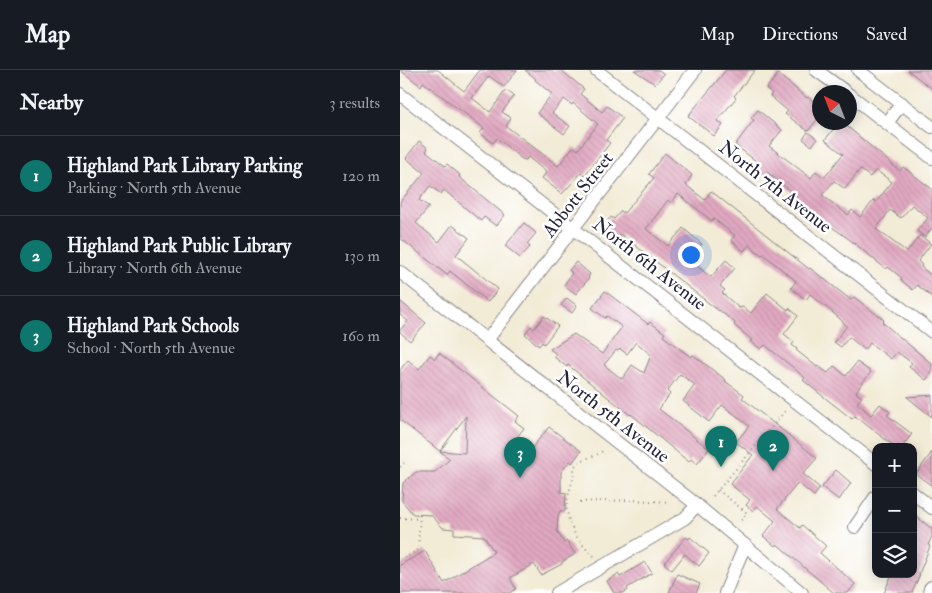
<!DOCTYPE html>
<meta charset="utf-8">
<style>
body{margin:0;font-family:"IM FELL Double Pica",serif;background:#242831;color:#f1f3f6}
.controls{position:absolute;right:15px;bottom:15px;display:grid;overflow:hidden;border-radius:10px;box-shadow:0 2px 12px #0003}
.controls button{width:45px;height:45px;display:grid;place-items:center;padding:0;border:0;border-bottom:1px solid #363941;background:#171b24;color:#f1f3f6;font:25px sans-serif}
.compass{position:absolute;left:412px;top:15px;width:45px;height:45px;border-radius:50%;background:#171b24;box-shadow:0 2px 12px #0003;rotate:318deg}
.you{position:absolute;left:290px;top:184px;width:18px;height:18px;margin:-12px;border:4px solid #fff;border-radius:50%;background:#1a73e8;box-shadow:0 0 0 8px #1a73e833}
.badge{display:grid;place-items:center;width:32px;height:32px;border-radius:50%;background:#0f766e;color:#fff;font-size:16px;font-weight:700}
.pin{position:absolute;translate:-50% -41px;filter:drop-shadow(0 1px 2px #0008)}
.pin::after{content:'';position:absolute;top:26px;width:18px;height:15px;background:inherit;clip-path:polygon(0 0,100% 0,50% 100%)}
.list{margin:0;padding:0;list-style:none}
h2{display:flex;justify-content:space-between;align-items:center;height:65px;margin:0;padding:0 20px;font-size:21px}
h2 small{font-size:16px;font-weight:400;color:#9ea1a6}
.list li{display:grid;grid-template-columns:32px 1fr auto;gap:15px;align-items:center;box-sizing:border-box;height:80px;padding:0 20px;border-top:1px solid #363941}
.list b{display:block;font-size:19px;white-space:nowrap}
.list p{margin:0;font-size:16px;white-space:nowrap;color:#9ea1a6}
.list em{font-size:16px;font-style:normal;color:#9ea1a6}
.icon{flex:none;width:28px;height:28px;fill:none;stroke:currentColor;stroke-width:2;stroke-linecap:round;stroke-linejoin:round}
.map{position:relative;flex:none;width:532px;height:523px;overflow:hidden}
header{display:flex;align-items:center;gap:30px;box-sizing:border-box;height:70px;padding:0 25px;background:#171b24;border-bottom:1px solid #363941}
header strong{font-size:24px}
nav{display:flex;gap:28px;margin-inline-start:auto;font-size:18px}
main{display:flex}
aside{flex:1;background:#171b24}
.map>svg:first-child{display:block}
</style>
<header>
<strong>Map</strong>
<nav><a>Map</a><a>Directions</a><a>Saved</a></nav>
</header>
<main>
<aside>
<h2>Nearby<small>3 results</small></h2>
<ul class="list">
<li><span class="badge">1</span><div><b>Highland Park Library Parking</b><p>Parking · North 5th Avenue</p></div><em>120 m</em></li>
<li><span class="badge">2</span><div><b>Highland Park Public Library</b><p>Library · North 6th Avenue</p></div><em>130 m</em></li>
<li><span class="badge">3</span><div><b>Highland Park Schools</b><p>School · North 5th Avenue</p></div><em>160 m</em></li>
</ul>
</aside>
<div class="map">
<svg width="532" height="523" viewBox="0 0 532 523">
<defs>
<pattern id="building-back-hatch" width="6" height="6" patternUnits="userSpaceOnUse" patternTransform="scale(1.25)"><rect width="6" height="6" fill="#e1a9c1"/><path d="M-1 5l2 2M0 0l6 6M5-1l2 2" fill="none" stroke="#c191a7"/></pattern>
</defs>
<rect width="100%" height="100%" fill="#fff"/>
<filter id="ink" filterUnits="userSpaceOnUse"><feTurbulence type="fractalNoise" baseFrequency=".02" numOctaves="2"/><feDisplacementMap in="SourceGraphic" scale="10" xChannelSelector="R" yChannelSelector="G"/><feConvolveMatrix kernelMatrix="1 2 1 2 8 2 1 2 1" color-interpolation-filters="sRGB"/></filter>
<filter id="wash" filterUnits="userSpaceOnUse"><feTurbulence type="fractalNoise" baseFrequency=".0096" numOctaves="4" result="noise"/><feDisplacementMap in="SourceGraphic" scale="20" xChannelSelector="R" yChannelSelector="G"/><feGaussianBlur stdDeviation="1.12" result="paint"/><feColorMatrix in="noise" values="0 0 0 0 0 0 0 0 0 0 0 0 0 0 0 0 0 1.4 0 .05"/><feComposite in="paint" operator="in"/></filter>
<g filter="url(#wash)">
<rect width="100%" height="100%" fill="#f2ebd6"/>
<g id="blocks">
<g fill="url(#building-back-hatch)" fill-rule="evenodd">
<path d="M0,0H38L64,21L80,0H117L104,17L89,6L72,28L90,42L106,20L114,26L102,42L111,48L106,56L158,96L173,77L178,80L198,54L173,33L172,35L164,29L152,43L170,56L164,64L137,43L152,24L135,10L136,9L125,0H161L184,19L180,24L202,42L207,36L223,48L206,70L210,73L199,87L184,106L181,103L162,124L142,108L146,103L145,101L128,87L126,90L122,89L97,68L93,73L80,63L84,58L23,12L21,16Z"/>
<path d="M234,0H259L264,4L255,14Z"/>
<path d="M326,0H355L334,26L336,28L317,51L323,55L314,66L288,46Z"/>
<path d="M508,0H532V19Z"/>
<path d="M378,4L407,28L408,27L420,36V46L408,61L385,44L388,41L370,26L372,23L366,19Z"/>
<path d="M358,40L382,60L369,76L411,108L416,101L424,108L443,84L425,70L439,52H442L500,101L503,97L532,119V158L525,167L517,161L528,148L512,135L501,148L490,140L476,159L507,182L520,165L531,174L518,191L522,195L521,197L532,206V227L517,215L513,220L501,210L502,208L488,197L486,199L449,169L416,146L417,145L395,128L397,126L367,102L365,105L352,96L356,91L335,75L354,50L351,48ZM460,99L470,107L476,100L492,112L476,132L474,130L460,147L452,140L448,145L422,125L434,111L445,119Z"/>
<path d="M408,62L417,69L412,76L403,69Z"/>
<path d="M19,71L28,78L26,81L45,96L47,94L60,105L59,107L105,145L96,156L84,147L81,151L44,120L41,124L30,116L19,130L29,137L16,153L39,172L52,155L69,168L56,185L98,219L88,232L50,201L47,205L0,168V132L24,103L6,88Z"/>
<path d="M265,83L292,105L286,115L305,130L311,121L409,199L410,198L451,230L454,227L484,250L482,252L532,294V302L526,310L509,297L512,293L497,282L491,289L470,273L465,280L449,267L441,277L434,272L447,256L438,247L410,224L406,230L391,218L396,211L363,184L362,185L349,175L344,181L331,170L335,165L314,149L312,151L278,124L271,133L268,130L246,159L268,176L283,158L302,174L289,190L311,207L326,190L335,198L320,216L325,220L322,223L339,238L343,237L351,243L367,223L388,240L389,238L398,246L384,264L394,272L392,275L397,279L396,280L417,297L418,296L428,303L434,296L446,306L457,292L471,302L457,320L456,323L462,327L457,333L471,345L480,334L490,342L487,345L488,346L512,364L502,377H495L455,346L452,349L415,320L403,310L405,308L396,300L365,275L361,279L350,271L352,270L334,255L335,253L319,240V241L222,165H220L218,168L204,156L211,147L214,149L221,141L224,143L254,108L249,104Z"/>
<path d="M124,153L136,163L127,174L130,177L120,188L105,176Z"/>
<path d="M176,192L190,204L188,207L189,208L176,224L164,215L172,203L169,200Z"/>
<path d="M205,221L248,254L250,252L265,263L263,266L291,287L293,285L326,310L325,311L344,325L342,328L417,388L403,404L420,418L414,426L398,413L377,439L400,458L402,455L426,476L420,483L455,514L448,523H434L377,474L375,476L363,466L375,451L357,436L353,441L346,435L350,430L330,414L353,385L336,372L349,356L338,347L322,335L309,352L283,331L295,315L280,304L267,321L270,324L259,339L309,379L297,394L291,389L289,392L231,344L230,345L168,295L167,297L154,287L156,284L150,279L174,264L202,284L222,257L207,246L205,248L192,238ZM236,272L251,285L244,303L232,295L222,309L204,295L216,280L218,281L220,279L227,284Z"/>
<path d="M167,228L177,236L172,243L161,235Z"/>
<path d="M0,231L26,253L10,271L0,262V260L8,251L0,245Z"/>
<path d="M144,246L158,256L144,274L142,272L139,276L125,264L131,256L134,259Z"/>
<path d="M39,283L119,346L115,351L124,358L117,367L132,378L149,357L181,381L172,393L170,391L161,402V422L166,423L165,441H160L158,447L157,461L164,473L167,471L175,484L162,492V494L141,505L134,494L110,508L116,519L110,523H0V495L25,481L44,513L94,482L84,466L54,464V459L43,458L31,445L13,444L2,431L3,413L16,402H35L50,389L0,350V300L8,290L19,299L30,285L35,289ZM66,346L65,383L40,381Z"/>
<path d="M532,325V347L507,327Z"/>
<path d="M532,382V416L516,404Z"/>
<path d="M436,400L451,413L439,430L422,417Z"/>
<path d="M513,444L532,459V466L528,475L530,476L519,504H520L512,523H484L492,504H513Z"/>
<path d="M286,467L289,469L290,467L309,483L299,496L285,484L272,500L264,493Z"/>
<path d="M245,492L252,503L227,518L228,520L223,523H214L207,511L218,504L220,507Z"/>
<path d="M277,504L300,514L296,523H269Z"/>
</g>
</g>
</g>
<g filter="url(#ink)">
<use href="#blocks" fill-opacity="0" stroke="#8a8688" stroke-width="1"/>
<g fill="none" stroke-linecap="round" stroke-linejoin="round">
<defs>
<g id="minor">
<path d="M196,0L532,262"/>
<path d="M416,0L446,22"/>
<path d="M458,0L532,57"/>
<path d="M0,24L476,394"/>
<path d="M450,25L532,88"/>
<path d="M487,53L502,33"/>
<path d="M0,202L297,435L402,523"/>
<path d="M87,270L295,0"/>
<path d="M513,423L532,438"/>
<path d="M455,457L476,426"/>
<path d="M157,523L285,448L297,435"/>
<path d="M325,523L345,475"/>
</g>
<path id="major" d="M531,523L532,519"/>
</defs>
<use href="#minor" stroke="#8a8688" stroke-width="14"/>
<use href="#major" stroke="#8a8688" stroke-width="18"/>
<g stroke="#8a8688" stroke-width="2" stroke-dasharray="1 4" stroke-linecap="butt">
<path d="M0,397L4,393"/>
<path d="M318,420L347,443L339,453"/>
<path d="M313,426L386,340"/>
<path d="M180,432L231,430L270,432"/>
<path d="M0,448L19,449"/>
<path d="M194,486C177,472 163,450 168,427C170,416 175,408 174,397C184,386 193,389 204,380"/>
<path d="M0,491L18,480L20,444"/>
</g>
<use href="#minor" stroke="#fff" stroke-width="12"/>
<use href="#major" stroke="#fff" stroke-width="16"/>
</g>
</g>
<g text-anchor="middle" stroke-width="5" stroke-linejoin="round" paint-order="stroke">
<g font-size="19" fill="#22223b" stroke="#fff">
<text transform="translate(376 116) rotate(38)" y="7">North 7th Avenue</text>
<text transform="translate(177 124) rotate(-52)" y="7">Abbott Street</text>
<text transform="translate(250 193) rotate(38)" y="7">North 6th Avenue</text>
<text transform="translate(214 346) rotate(38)" y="7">North 5th Avenue</text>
</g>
</g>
</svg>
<div class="controls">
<button>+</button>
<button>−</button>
<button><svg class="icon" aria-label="layers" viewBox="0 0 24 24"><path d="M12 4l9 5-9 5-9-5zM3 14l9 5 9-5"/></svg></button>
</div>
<svg class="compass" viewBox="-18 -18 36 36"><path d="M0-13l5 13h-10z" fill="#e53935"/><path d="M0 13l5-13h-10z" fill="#9ea1a6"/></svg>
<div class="you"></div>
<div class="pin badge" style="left:321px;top:397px">1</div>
<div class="pin badge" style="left:373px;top:401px">2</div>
<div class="pin badge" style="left:120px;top:408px">3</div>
</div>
</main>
